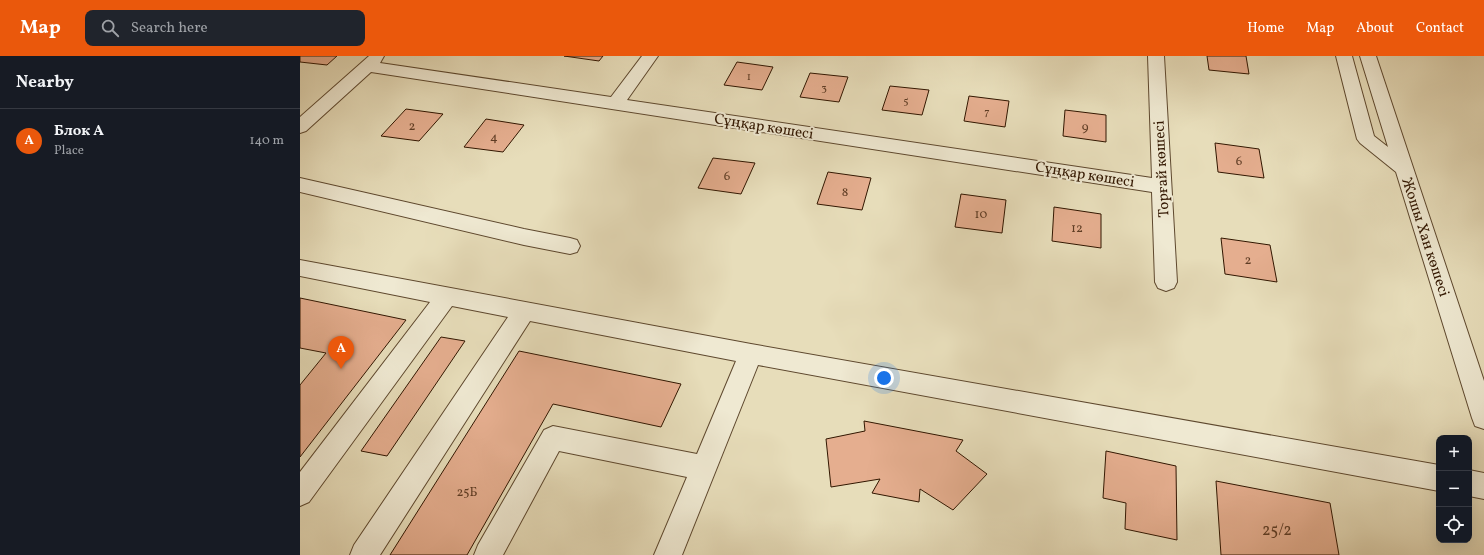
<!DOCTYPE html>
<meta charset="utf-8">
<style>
body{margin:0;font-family:Vollkorn,serif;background:#20242c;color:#f1f3f6}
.controls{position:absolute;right:12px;bottom:12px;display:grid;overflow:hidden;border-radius:8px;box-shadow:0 4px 16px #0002}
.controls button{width:36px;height:36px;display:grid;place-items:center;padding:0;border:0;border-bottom:1px solid #363941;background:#171b24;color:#f1f3f6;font:20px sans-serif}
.you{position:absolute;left:584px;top:322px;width:14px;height:14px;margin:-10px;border:3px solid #fff;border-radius:50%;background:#1a73e8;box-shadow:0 0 0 6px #1a73e833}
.badge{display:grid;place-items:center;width:26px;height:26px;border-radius:50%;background:#ea580c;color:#fff;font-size:13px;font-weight:700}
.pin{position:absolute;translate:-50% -33px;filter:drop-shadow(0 1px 2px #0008)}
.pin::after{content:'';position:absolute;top:21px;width:14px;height:12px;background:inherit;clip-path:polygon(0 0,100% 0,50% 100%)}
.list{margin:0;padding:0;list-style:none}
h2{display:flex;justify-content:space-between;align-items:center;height:52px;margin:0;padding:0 16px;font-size:17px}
h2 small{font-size:13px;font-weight:400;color:#9ea1a6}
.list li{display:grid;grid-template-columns:26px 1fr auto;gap:12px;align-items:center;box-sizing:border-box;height:64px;padding:0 16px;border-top:1px solid #363941}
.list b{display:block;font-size:15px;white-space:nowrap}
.list p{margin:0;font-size:13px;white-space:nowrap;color:#9ea1a6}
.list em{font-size:13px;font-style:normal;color:#9ea1a6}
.icon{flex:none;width:22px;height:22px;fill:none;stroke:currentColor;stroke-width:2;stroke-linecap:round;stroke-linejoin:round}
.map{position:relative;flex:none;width:1184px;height:499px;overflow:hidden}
header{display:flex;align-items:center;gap:24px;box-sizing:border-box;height:56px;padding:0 20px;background:#ea580c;color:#fff}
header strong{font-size:19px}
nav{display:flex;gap:22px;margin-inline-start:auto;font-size:14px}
.search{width:280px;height:36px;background:#20242c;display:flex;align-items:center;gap:10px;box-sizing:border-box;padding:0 14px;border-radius:8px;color:#9ea1a6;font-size:15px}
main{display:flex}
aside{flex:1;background:#171b24}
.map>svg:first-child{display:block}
</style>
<header>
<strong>Map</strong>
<div class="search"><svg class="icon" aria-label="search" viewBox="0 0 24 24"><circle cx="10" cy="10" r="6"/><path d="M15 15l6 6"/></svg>Search here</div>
<nav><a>Home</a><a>Map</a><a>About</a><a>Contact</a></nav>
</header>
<main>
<aside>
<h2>Nearby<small></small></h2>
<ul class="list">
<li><span class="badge">A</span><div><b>Блок А</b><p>Place</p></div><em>140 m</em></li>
</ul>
</aside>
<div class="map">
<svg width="1184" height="499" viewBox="0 0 1184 499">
<rect width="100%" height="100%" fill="#e7ddba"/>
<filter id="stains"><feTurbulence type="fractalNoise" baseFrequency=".005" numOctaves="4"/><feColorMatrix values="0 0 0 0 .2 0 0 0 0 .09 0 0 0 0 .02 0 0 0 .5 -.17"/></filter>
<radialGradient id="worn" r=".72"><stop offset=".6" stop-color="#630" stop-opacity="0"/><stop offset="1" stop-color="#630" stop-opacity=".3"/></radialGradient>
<g fill="#e5ae8f" stroke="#311600">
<path d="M0,0H37L27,9L0,6Z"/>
<path d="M264,0H303L299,5Z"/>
<path d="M907,0H946L949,18L909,14Z"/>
<path d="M437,6L473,11L462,34L424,29Z"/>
<path d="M510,17L548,21L539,46L500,41Z"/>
<path d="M590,30L629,34L622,59L582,54Z"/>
<path d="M669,40L709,45L705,71L664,65Z"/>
<path d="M106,53L143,58L119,85L81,80Z"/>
<path d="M765,54L806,59V86L763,80Z"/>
<path d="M186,63L224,69L203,96L164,91Z"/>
<path d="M915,87L959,93L964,122L918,116Z"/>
<path d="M413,102L455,107L441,138L398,132Z"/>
<path d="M528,116L571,122L562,154L517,148Z"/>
<path d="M661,138L706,144L702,177L655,171Z"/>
<path d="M754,151L801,158V192L752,185Z"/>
<path d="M921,182L970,189L977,226L925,218Z"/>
<path d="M0,242L106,264L0,401V329L26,297L0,292Z"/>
<path d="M141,281L165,285L87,400L61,395Z"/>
<path d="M219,295L381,328L361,371L253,348L167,499H90Z"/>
<path d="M564,365L663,384L656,395L687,418L653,454L620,433L619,446L572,437L580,423L531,431L526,383L565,375Z"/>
<path d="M806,395L876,410L877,484L825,473L826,447L803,442Z"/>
<path d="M916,425L1030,447L1039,499H921Z"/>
</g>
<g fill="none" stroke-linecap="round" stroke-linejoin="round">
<defs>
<g id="minor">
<path d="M69,0H84L80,7L311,41L342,0H358L327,44L852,122L848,0H864L877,226L874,232L866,235L858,232L855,226L852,136L71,16L6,75L0,77V61Z"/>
<path d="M1036,0H1052L1074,80L1088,91L1060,0H1076L1184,325V373L1175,370L1172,362L1096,116L1060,87L1057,83Z"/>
<path d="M0,122L224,173L270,182L277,184L280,190L277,196L270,198L224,189L0,136Z"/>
<path d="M0,204L451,288L1139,409V435L458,309L382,499H354L387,421L259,395L203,499H174L178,489L244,374L253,370L397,398L436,305L230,265L80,499H50L54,489L208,261L152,250L9,446L0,450V416L130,246L0,220Z"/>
<path d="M1169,414L1184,417V443L1169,440Z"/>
</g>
</defs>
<use href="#minor" stroke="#5e482e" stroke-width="2"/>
<use href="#minor" fill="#efe9d2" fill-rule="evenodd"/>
</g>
<g text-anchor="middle" stroke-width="4" stroke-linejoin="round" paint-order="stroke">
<g font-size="11" fill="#5e3c24">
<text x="449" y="24">1</text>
<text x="524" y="35">3</text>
<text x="606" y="48">5</text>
<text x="687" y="59">7</text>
</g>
<g font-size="13" fill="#5e3c24">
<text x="112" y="74">2</text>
<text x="785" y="75">9</text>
<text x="194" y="85">4</text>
<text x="939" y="109">6</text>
<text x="427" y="124">6</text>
<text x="545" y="140">8</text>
<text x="681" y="162">10</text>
<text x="777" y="176">12</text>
<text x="948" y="208">2</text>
<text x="167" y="440">25Б</text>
</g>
<g font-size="15" fill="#311600" stroke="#efe9d2">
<text transform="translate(464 70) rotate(9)" y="5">Сұңқар көшесі</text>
<text transform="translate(861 113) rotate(-93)" y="5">Торғай көшесі</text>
<text transform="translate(785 118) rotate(9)" y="5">Сұңқар көшесі</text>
<text transform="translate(1126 181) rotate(72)" y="5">Жошы Хан көшесі</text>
</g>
<g font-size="16" fill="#5e3c24">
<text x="977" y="479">25/2</text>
</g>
</g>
<rect width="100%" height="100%" filter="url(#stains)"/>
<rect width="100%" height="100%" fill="url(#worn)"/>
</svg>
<div class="controls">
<button>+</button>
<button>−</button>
<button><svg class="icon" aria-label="locate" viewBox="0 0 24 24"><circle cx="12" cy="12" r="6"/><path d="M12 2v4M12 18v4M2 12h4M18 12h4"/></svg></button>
</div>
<div class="you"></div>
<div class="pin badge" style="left:41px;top:313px">A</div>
</div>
</main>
